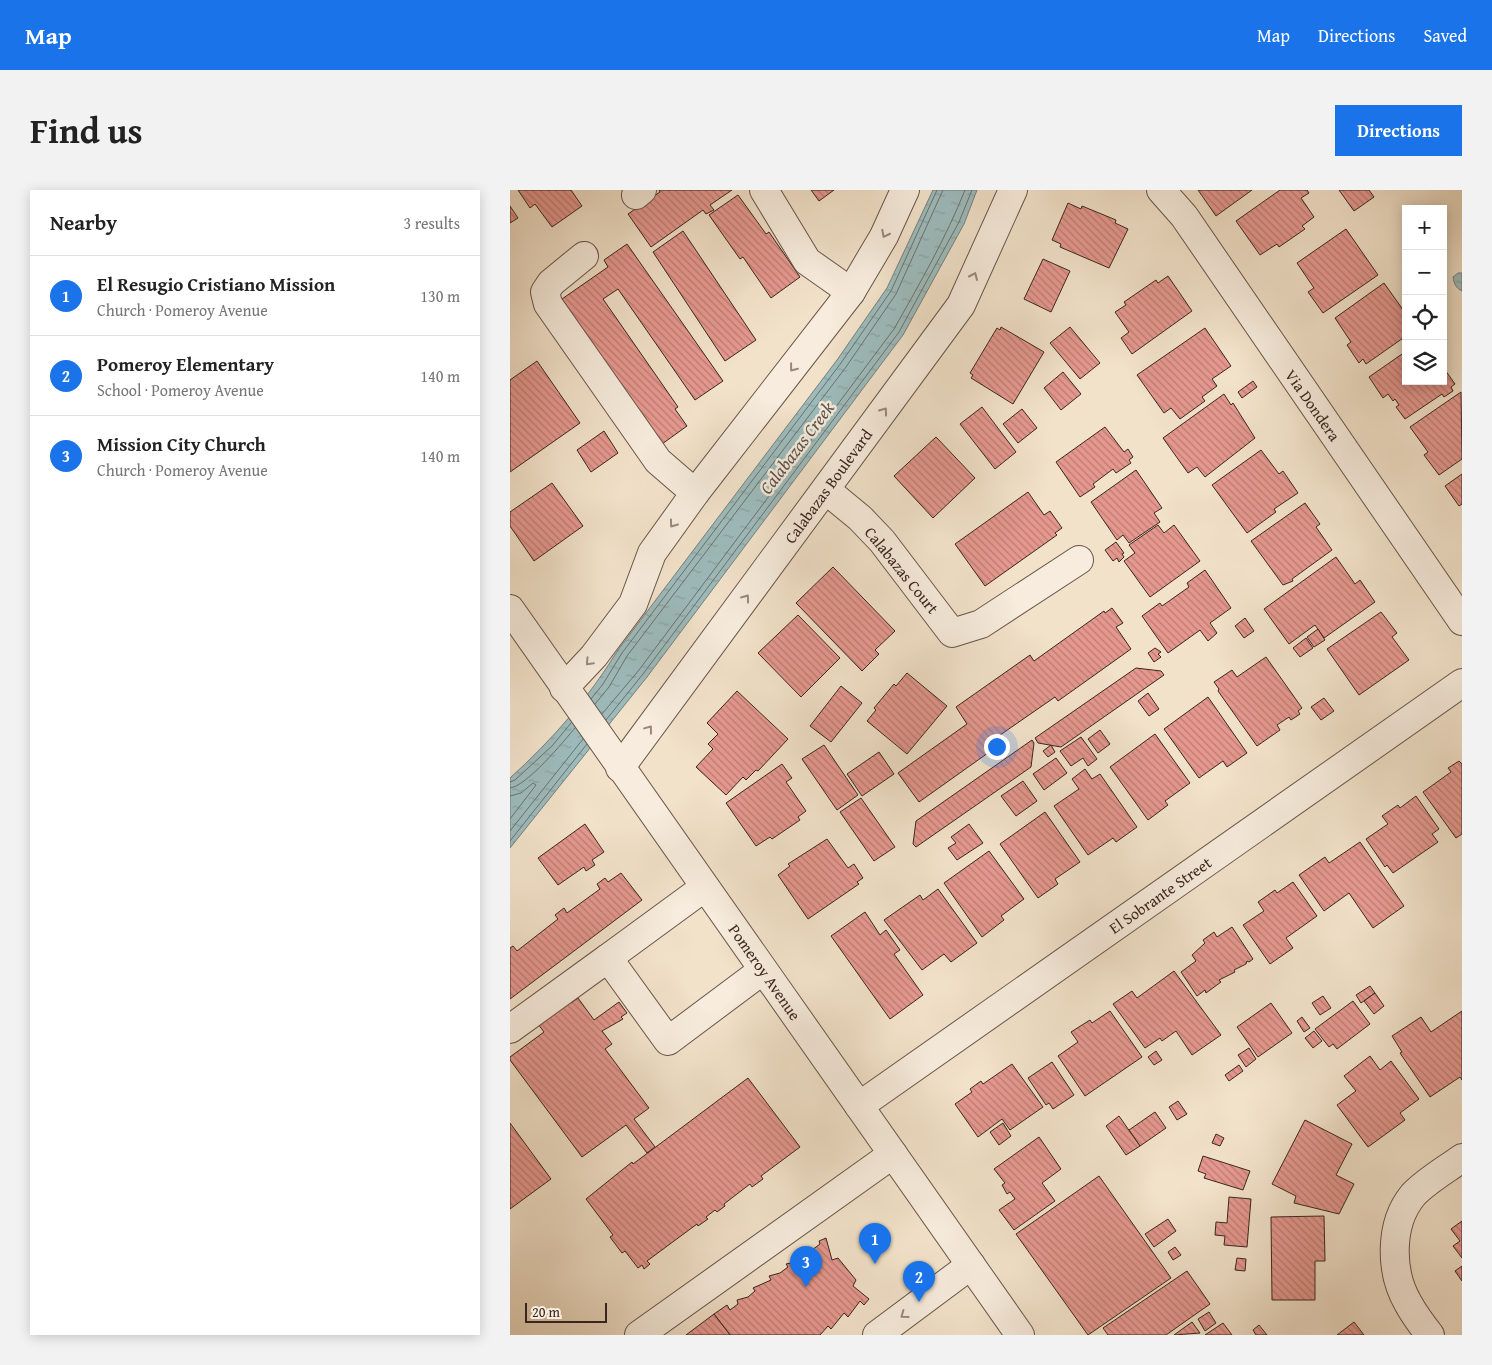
<!DOCTYPE html>
<meta charset="utf-8">
<style>
body{margin:0;font-family:"Gentium Book Plus",serif;background:#f2f2f2;color:#222}
.controls{position:absolute;right:15px;top:15px;display:grid;overflow:hidden;border-radius:0px;box-shadow:0 2px 12px #0003}
.controls button{width:45px;height:45px;display:grid;place-items:center;padding:0;border:0;border-bottom:1px solid #e0e0e0;background:#fff;color:#222;font:25px sans-serif}
.scale{position:absolute;left:15px;bottom:12px;width:82px;box-sizing:border-box;padding-left:5px;border:2px solid #3a261f;border-top:0;font-size:14px;line-height:18px;white-space:nowrap;color:#3a261f;-webkit-text-stroke:4px #f7ecdd;paint-order:stroke}
.you{position:absolute;left:486px;top:556px;width:18px;height:18px;margin:-12px;border:4px solid #fff;border-radius:50%;background:#1a73e8;box-shadow:0 0 0 8px #1a73e833}
.badge{display:grid;place-items:center;width:32px;height:32px;border-radius:50%;background:#1a73e8;color:#fff;font-size:16px;font-weight:700}
.pin{position:absolute;translate:-50% -41px;filter:drop-shadow(0 1px 2px #0008)}
.pin::after{content:'';position:absolute;top:26px;width:18px;height:15px;background:inherit;clip-path:polygon(0 0,100% 0,50% 100%)}
.list{margin:0;padding:0;list-style:none}
h2{display:flex;justify-content:space-between;align-items:center;height:65px;margin:0;padding:0 20px;font-size:21px}
h2 small{font-size:16px;font-weight:400;color:#767676}
.list li{display:grid;grid-template-columns:32px 1fr auto;gap:15px;align-items:center;box-sizing:border-box;height:80px;padding:0 20px;border-top:1px solid #e0e0e0}
.list b{display:block;font-size:19px;white-space:nowrap}
.list p{margin:0;font-size:16px;white-space:nowrap;color:#767676}
.list em{font-size:16px;font-style:normal;color:#767676}
.icon{flex:none;width:28px;height:28px;fill:none;stroke:currentColor;stroke-width:2;stroke-linecap:round;stroke-linejoin:round}
.map{position:relative;flex:none;width:952px;height:1145px;overflow:hidden;border-radius:0px}
header{display:flex;align-items:center;gap:30px;box-sizing:border-box;height:70px;padding:0 25px;background:#1a73e8;color:#fff}
header strong{font-size:24px}
nav{display:flex;gap:28px;margin-inline-start:auto;font-size:18px}
.intro{display:flex;align-items:center;justify-content:space-between;box-sizing:border-box;height:120px;padding:0 30px}
h1{margin:0;font-size:35px}
.button{padding:12px 22px;border-radius:0px;background:#1a73e8;color:#fff;font-size:18px;font-weight:700}
main{display:flex;gap:30px;padding:0 30px}
aside{flex:1;background:#fff;border-radius:0px;box-shadow:0 2px 12px #0003}
.map>svg:first-child{display:block}
</style>
<header>
<strong>Map</strong>
<nav><a>Map</a><a>Directions</a><a>Saved</a></nav>
</header>
<div class="intro"><h1>Find us</h1><a class="button">Directions</a></div>
<main>
<aside>
<h2>Nearby<small>3 results</small></h2>
<ul class="list">
<li><span class="badge">1</span><div><b>El Resugio Cristiano Mission</b><p>Church · Pomeroy Avenue</p></div><em>130 m</em></li>
<li><span class="badge">2</span><div><b>Pomeroy Elementary</b><p>School · Pomeroy Avenue</p></div><em>140 m</em></li>
<li><span class="badge">3</span><div><b>Mission City Church</b><p>Church · Pomeroy Avenue</p></div><em>140 m</em></li>
</ul>
</aside>
<div class="map">
<svg width="952" height="1145" viewBox="0 0 952 1145">
<defs>
<pattern id="water-ripples" width="26" height="14" patternUnits="userSpaceOnUse" patternTransform="scale(1.25)"><rect width="26" height="14" fill="#9dbcbd"/><path d="M2 4q2-2 4 0t4 0M15 11q2-2 4 0t4 0" fill="none" stroke="#88a1a2"/></pattern>
<pattern id="building-back-hatch" width="6" height="6" patternUnits="userSpaceOnUse" patternTransform="scale(1.25)"><rect width="6" height="6" fill="#e6988f"/><path d="M-1 5l2 2M0 0l6 6M5-1l2 2" fill="none" stroke="#bb7c74"/></pattern>
</defs>
<rect width="100%" height="100%" fill="#f2e2ca"/>
<filter id="stains"><feTurbulence type="fractalNoise" baseFrequency=".004" numOctaves="4"/><feColorMatrix values="0 0 0 0 .2 0 0 0 0 .09 0 0 0 0 .02 0 0 0 .5 -.17"/></filter>
<radialGradient id="worn" r=".72"><stop offset=".6" stop-color="#630" stop-opacity="0"/><stop offset="1" stop-color="#630" stop-opacity=".3"/></radialGradient>
<g fill="url(#water-ripples)" stroke="#75807e">
<path d="M423,0H467L454,34L393,145L137,487L0,658V588C42,550 78,509 108,460L327,170L377,98Z"/>
<path d="M948,83H952V101C946,98 944,94 943,87Z"/>
</g>
<g fill="none" stroke-linecap="round" stroke-linejoin="round">
<g stroke="#6c716e" stroke-width="1">
<path d="M81,509L93,494L112,463L331,173L381,101L427,0"/>
<path d="M85,514L99,497L117,466L336,177L386,104L433,0"/>
<path d="M92,524L129,480L384,139C410,93 436,48 455,0"/>
<path d="M96,530L133,484L389,142L449,32L462,0"/>
<path d="M0,592L5,590L42,556L61,533"/>
<path d="M0,598C16,597 54,551 65,538"/>
<path d="M0,606L11,603L23,593L26,595L0,629"/>
<path d="M0,641L73,549"/>
<path d="M0,651L77,554"/>
</g>
</g>
<g fill="url(#building-back-hatch)" stroke="#3a261f">
<path d="M8,0H61L72,16L42,37L25,14L20,18Z"/>
<path d="M149,0H222L200,15L204,20L196,24L193,20L141,57L118,24L150,2Z"/>
<path d="M301,0H324L309,11Z"/>
<path d="M688,0H742L706,26Z"/>
<path d="M770,0H797L799,3L791,8L804,27L792,36L795,39L769,57L767,54L750,65L726,31Z"/>
<path d="M829,0H859L864,7L844,21Z"/>
<path d="M228,5L256,44L259,42L290,87L261,108L233,67L230,69L199,25Z"/>
<path d="M558,13L571,19L572,16L606,30L605,33L618,39L599,78L550,57L551,54L542,50Z"/>
<path d="M0,16L8,28L0,33Z"/>
<path d="M836,39L868,85L813,123L798,102L804,98L787,73Z"/>
<path d="M173,41L246,150L215,171L143,62Z"/>
<path d="M117,54L213,191L185,210L108,99L93,109L168,217L165,219L177,236L152,254L52,109L98,77L94,70Z"/>
<path d="M533,69L560,81L541,122L514,109Z"/>
<path d="M658,86L682,121L622,164L611,148L619,142L605,122L616,115L614,112L646,90L648,93Z"/>
<path d="M874,93L896,124L894,130L896,133V146L856,174L853,169L849,173L837,155L841,152L825,128Z"/>
<path d="M491,137L534,162L503,214L461,188L463,185L460,183L487,138L490,140Z"/>
<path d="M560,137L590,173L570,189L540,153Z"/>
<path d="M695,138L721,176L702,189L707,196L692,207L695,211L670,229L661,218L654,223L627,185Z"/>
<path d="M895,162L896,191H933V177L945,194L941,197L943,201L934,207L932,204L895,229L886,217L889,215L885,209L883,211L878,204L873,208L859,187Z"/>
<path d="M27,171L70,233L0,282V190Z"/>
<path d="M553,182L571,204L551,220L534,198Z"/>
<path d="M743,191L747,197L732,208L728,202Z"/>
<path d="M951,202L952,269L929,285L914,265L918,262L900,237Z"/>
<path d="M714,204L721,215L723,213L745,248L695,287L687,277L678,283L653,248Z"/>
<path d="M472,217L506,262L485,279L450,234Z"/>
<path d="M512,219L527,238L508,253L493,234Z"/>
<path d="M595,237L614,262L618,259L623,267L619,270L621,273L606,283L603,279L583,294L585,297L570,307L546,272Z"/>
<path d="M94,241L108,263L81,282L67,260Z"/>
<path d="M426,247L465,288L423,328L384,286Z"/>
<path d="M751,260L769,284L773,281L788,303L764,319L766,322L737,343L702,295Z"/>
<path d="M626,280L652,318L644,323L650,332L619,353L613,345L607,350L581,312Z"/>
<path d="M952,284V314L949,316L935,296Z"/>
<path d="M42,293L73,336L24,371L0,336V322Z"/>
<path d="M518,302L534,325L540,321L552,338L545,343L547,345L475,396L445,354Z"/>
<path d="M795,313L810,334L806,337L822,360L782,389L783,391L773,395L741,351Z"/>
<path d="M648,335L654,343L664,335L690,371L640,407L614,371L625,363L619,355Z"/>
<path d="M606,352L614,363L612,364L614,367L609,372L607,368L603,371L595,360Z"/>
<path d="M826,367L845,394L850,390L865,412L814,448L805,435L779,454L754,419Z"/>
<path d="M323,377L385,441L365,460L369,464L352,481L286,413Z"/>
<path d="M695,380L721,418L700,433L707,443L698,451L690,440L658,463L632,426L650,413L652,416L679,397L677,393Z"/>
<path d="M602,418L613,433L606,437L621,459L548,511L545,507L480,552L485,558L409,612L388,583L457,534L446,517L520,465L524,471L594,421L595,423Z"/>
<path d="M871,422L887,443L882,447L899,470L849,505L817,459Z"/>
<path d="M288,425L330,468L291,507L248,463Z"/>
<path d="M735,428L744,441L734,448L725,436Z"/>
<path d="M808,439L815,450L804,457L797,447Z"/>
<path d="M796,448L803,458L790,467L783,458Z"/>
<path d="M645,458L651,462L648,464L651,467L644,472L638,463Z"/>
<path d="M756,467L792,518L788,521L790,524L781,530L779,527L767,535L770,540L747,556L708,501L709,499L704,492L722,480L727,487Z"/>
<path d="M626,478L651,481L654,485L551,557L528,553L525,548Z"/>
<path d="M397,483L437,516L397,564L357,531L366,520L364,518L384,494L386,496Z"/>
<path d="M331,496L352,513L321,552L300,536Z"/>
<path d="M227,501L278,549L248,581L246,580L236,590L233,587L216,605L186,577L203,559L198,554L208,544L197,533Z"/>
<path d="M638,503L649,519L639,526L628,511Z"/>
<path d="M698,507L737,563L717,577L713,571L689,588L654,539Z"/>
<path d="M814,508L824,521L811,530L801,517Z"/>
<path d="M590,540L600,554L588,563L578,549Z"/>
<path d="M645,544L680,593L655,611L658,615L638,630L600,577Z"/>
<path d="M571,547L587,569L578,576L573,568L561,576L550,561Z"/>
<path d="M522,550L524,553L521,577L406,657L403,654L406,631Z"/>
<path d="M314,555L348,605L327,620L292,569Z"/>
<path d="M541,555L545,562L538,567L533,561Z"/>
<path d="M369,562L384,584L352,606L337,584Z"/>
<path d="M546,568L557,583L534,600L523,584Z"/>
<path d="M949,571L952,574V644L946,648L913,602L941,582L938,578Z"/>
<path d="M272,574L282,588L276,592L296,621L288,627L290,630L262,649L260,647L246,656L216,613Z"/>
<path d="M575,579L582,589L590,584L627,637L606,652L603,648L578,665L544,616L569,599L562,589Z"/>
<path d="M513,591L527,611L506,626L491,606Z"/>
<path d="M906,606L929,639L922,644L928,652L883,683L877,675L875,677L856,649L878,634L872,626L888,615L890,618Z"/>
<path d="M351,608L385,657L364,671L330,622Z"/>
<path d="M535,622L570,672L545,689L548,694L528,708L490,654Z"/>
<path d="M75,634L94,662L82,670L85,675L76,681L74,677L48,695L28,668Z"/>
<path d="M459,634L473,653L447,670L438,658L446,653L441,647Z"/>
<path d="M317,649L338,678L344,674L353,688L347,692L349,694L298,729L268,685L280,676L278,674Z"/>
<path d="M850,652L894,716L863,738L839,703L814,721L789,685L815,667L819,673Z"/>
<path d="M479,661L514,709L491,726L494,730L472,747L434,693Z"/>
<path d="M111,683L132,710L0,809V758L3,756L7,761L48,729L45,725L54,718L57,723L90,699L87,694L95,688L98,692Z"/>
<path d="M783,692L807,726L776,748L783,758L760,774L733,735L754,721L748,712L765,700L767,703Z"/>
<path d="M428,699L467,753L441,772L434,764L412,780L374,730L410,705L413,710Z"/>
<path d="M355,722L370,745L376,740L390,760L384,764L413,805L380,829L321,746Z"/>
<path d="M722,737L743,769L739,772L737,771L736,774L724,780L725,782L709,790L711,792L696,803L695,800L687,806L671,782L686,771L682,765L695,753L693,750L704,742L707,747Z"/>
<path d="M664,781L711,845L682,865L666,841L652,851L650,848L635,858L603,814L622,801L627,808Z"/>
<path d="M860,796L865,803L851,813L846,805Z"/>
<path d="M53,803L61,813L68,808L84,830L109,812L117,823L111,827L113,829L92,841L102,854L95,859L139,918L124,929L145,957L137,963L116,935L72,967L0,870V867L34,842L22,826Z"/>
<path d="M865,803L874,816L864,824L854,811Z"/>
<path d="M813,806L821,818L810,825L802,813Z"/>
<path d="M843,811L860,834L827,859L823,854L819,857L805,839Z"/>
<path d="M761,813L782,843L748,867L727,837Z"/>
<path d="M600,821L632,867L575,906L548,866L568,852L561,842L580,830L582,833Z"/>
<path d="M952,821V890L950,887L920,907L890,863L892,862L882,846L911,827L921,842Z"/>
<path d="M792,827L800,838L794,842L787,831Z"/>
<path d="M804,841L812,851L803,858L795,848Z"/>
<path d="M739,858L746,869L736,877L728,865Z"/>
<path d="M646,861L652,870L644,875L638,867Z"/>
<path d="M860,866L870,880L881,871L909,909L890,923L895,930L858,957L827,915L846,901L834,886Z"/>
<path d="M542,872L564,905L543,919L539,913L536,915L518,888Z"/>
<path d="M502,874L533,917L500,940L492,929L468,947L445,914L462,902L460,899L471,891L473,894Z"/>
<path d="M729,875L733,881L719,891L715,885Z"/>
<path d="M238,888L290,957L251,986L253,989L242,997L240,994L214,1014L215,1016L207,1022L205,1020L196,1027L198,1029L188,1036L187,1034L137,1071L140,1074L134,1079L132,1075L128,1078L115,1061L112,1063L100,1047L103,1045L76,1009L122,972L123,974Z"/>
<path d="M668,911L677,924L667,930L659,917Z"/>
<path d="M645,922L656,938L630,956L619,940Z"/>
<path d="M609,926L630,956L616,965L596,936Z"/>
<path d="M795,930L842,954L826,985L844,994L829,1024L784,1013L786,1006L762,994Z"/>
<path d="M0,933L41,989L0,1019Z"/>
<path d="M493,933L501,946L489,955L480,942Z"/>
<path d="M706,944L714,948L710,956L702,953Z"/>
<path d="M529,947L551,979L532,993L545,1011L504,1040L489,1020L505,1009L500,1002L497,1004L492,995L495,993L484,979Z"/>
<path d="M693,966L740,981L733,1000L694,988L696,984L688,981Z"/>
<path d="M589,986L661,1088L578,1145L506,1044Z"/>
<path d="M719,1007L741,1009L737,1057L714,1055L715,1046L705,1045L706,1032L717,1033Z"/>
<path d="M814,1026L815,1071H805V1110H762L761,1027Z"/>
<path d="M658,1029L666,1041L644,1057L635,1044Z"/>
<path d="M952,1031V1068L943,1056L950,1051L941,1039Z"/>
<path d="M316,1048L322,1070L328,1068L346,1090L343,1096L359,1109L354,1115L350,1111L338,1127L334,1123L321,1139L318,1136L310,1145H220L204,1124L217,1115L220,1120L228,1114L227,1110L238,1107L245,1101L243,1098L261,1090L259,1086L270,1083L278,1077L276,1074L285,1072L294,1065L292,1063L302,1060L310,1054L309,1051Z"/>
<path d="M665,1057L671,1065L663,1070L658,1062Z"/>
<path d="M727,1068L736,1069L735,1081L725,1080Z"/>
<path d="M952,1076V1091L945,1081Z"/>
<path d="M677,1081L700,1114L656,1145H598L593,1138Z"/>
<path d="M699,1122L706,1133L695,1141L688,1129Z"/>
<path d="M204,1124L220,1145H176Z"/>
<path d="M682,1132L690,1143L664,1145Z"/>
<path d="M844,1132L854,1145H827Z"/>
<path d="M713,1133L722,1145H695Z"/>
<path d="M749,1135L757,1145H746L743,1140Z"/>
</g>
<g fill="none" stroke-linecap="round" stroke-linejoin="round">
<defs>
<g id="minor">
<path d="M254,0L297,71L341,102"/>
<path d="M651,0L674,26L952,431"/>
<path d="M126,5L132,0"/>
<path d="M74,66L41,93L35,102L38,114L148,271L185,303"/>
<path d="M316,300L350,328L372,351L442,443L471,434L569,370"/>
<path d="M0,419L510,1145"/>
<path d="M54,498L84,466L123,414L142,363L185,303L341,102L374,46L395,0"/>
<path d="M110,578L451,115L503,0"/>
<path d="M98,768L195,697"/>
<path d="M0,839L98,768L158,851L253,780"/>
<path d="M349,916L952,493"/>
<path d="M129,1145L383,964"/>
<path d="M367,1145L461,1075"/>
<path d="M920,1145C912,1135 904,1124 898,1113C880,1082 879,1034 903,1005C916,991 937,979 952,968"/>
</g>
</defs>
<use href="#minor" stroke="#68554a" stroke-width="30"/>
<use href="#minor" stroke="#f7ecdd" stroke-width="28"/>
</g>
<defs><path id="oneway-chevron" d="M-2-3.5L2.5 0L-2 3.5" fill="none" stroke-width="1.6" stroke-linecap="round" stroke-linejoin="round" transform="scale(1.25)"/></defs>
<g stroke="#98897e">
<use href="#oneway-chevron" transform="translate(375 44) rotate(117)"/>
<use href="#oneway-chevron" transform="translate(464 86) rotate(-66)"/>
<use href="#oneway-chevron" transform="translate(283 178) rotate(128)"/>
<use href="#oneway-chevron" transform="translate(374 221) rotate(-54)"/>
<use href="#oneway-chevron" transform="translate(163 334) rotate(126)"/>
<use href="#oneway-chevron" transform="translate(236 408) rotate(-54)"/>
<use href="#oneway-chevron" transform="translate(79 472) rotate(133)"/>
<use href="#oneway-chevron" transform="translate(139 539) rotate(-53)"/>
<use href="#oneway-chevron" transform="translate(394 1125) rotate(144)"/>
</g>
<g text-anchor="middle" stroke-width="5" stroke-linejoin="round" paint-order="stroke">
<g font-size="16" fill="#3a261f" stroke="#f7ecdd">
<text transform="translate(803 215) rotate(55)" y="6">Via Dondera</text>
<text transform="translate(318 296) rotate(-54)" y="6">Calabazas Boulevard</text>
<text transform="translate(392 380) rotate(51)" y="6">Calabazas Court</text>
<text transform="translate(650 705) rotate(-35)" y="6">El Sobrante Street</text>
<text transform="translate(255 782) rotate(55)" y="6">Pomeroy Avenue</text>
</g>
<g font-size="18" font-style="italic" fill="#58534e" stroke="#f7ecdd">
<text transform="translate(287 258) rotate(-53)" y="6">Calabazas Creek</text>
</g>
</g>
<rect width="100%" height="100%" filter="url(#stains)"/>
<rect width="100%" height="100%" fill="url(#worn)"/>
</svg>
<div class="controls">
<button>+</button>
<button>−</button>
<button><svg class="icon" aria-label="locate" viewBox="0 0 24 24"><circle cx="12" cy="12" r="6"/><path d="M12 2v4M12 18v4M2 12h4M18 12h4"/></svg></button>
<button><svg class="icon" aria-label="layers" viewBox="0 0 24 24"><path d="M12 4l9 5-9 5-9-5zM3 14l9 5 9-5"/></svg></button>
</div>
<div class="scale">20 m</div>
<div class="you"></div>
<div class="pin badge" style="left:365px;top:1074px">1</div>
<div class="pin badge" style="left:409px;top:1112px">2</div>
<div class="pin badge" style="left:296px;top:1097px">3</div>
</div>
</main>
